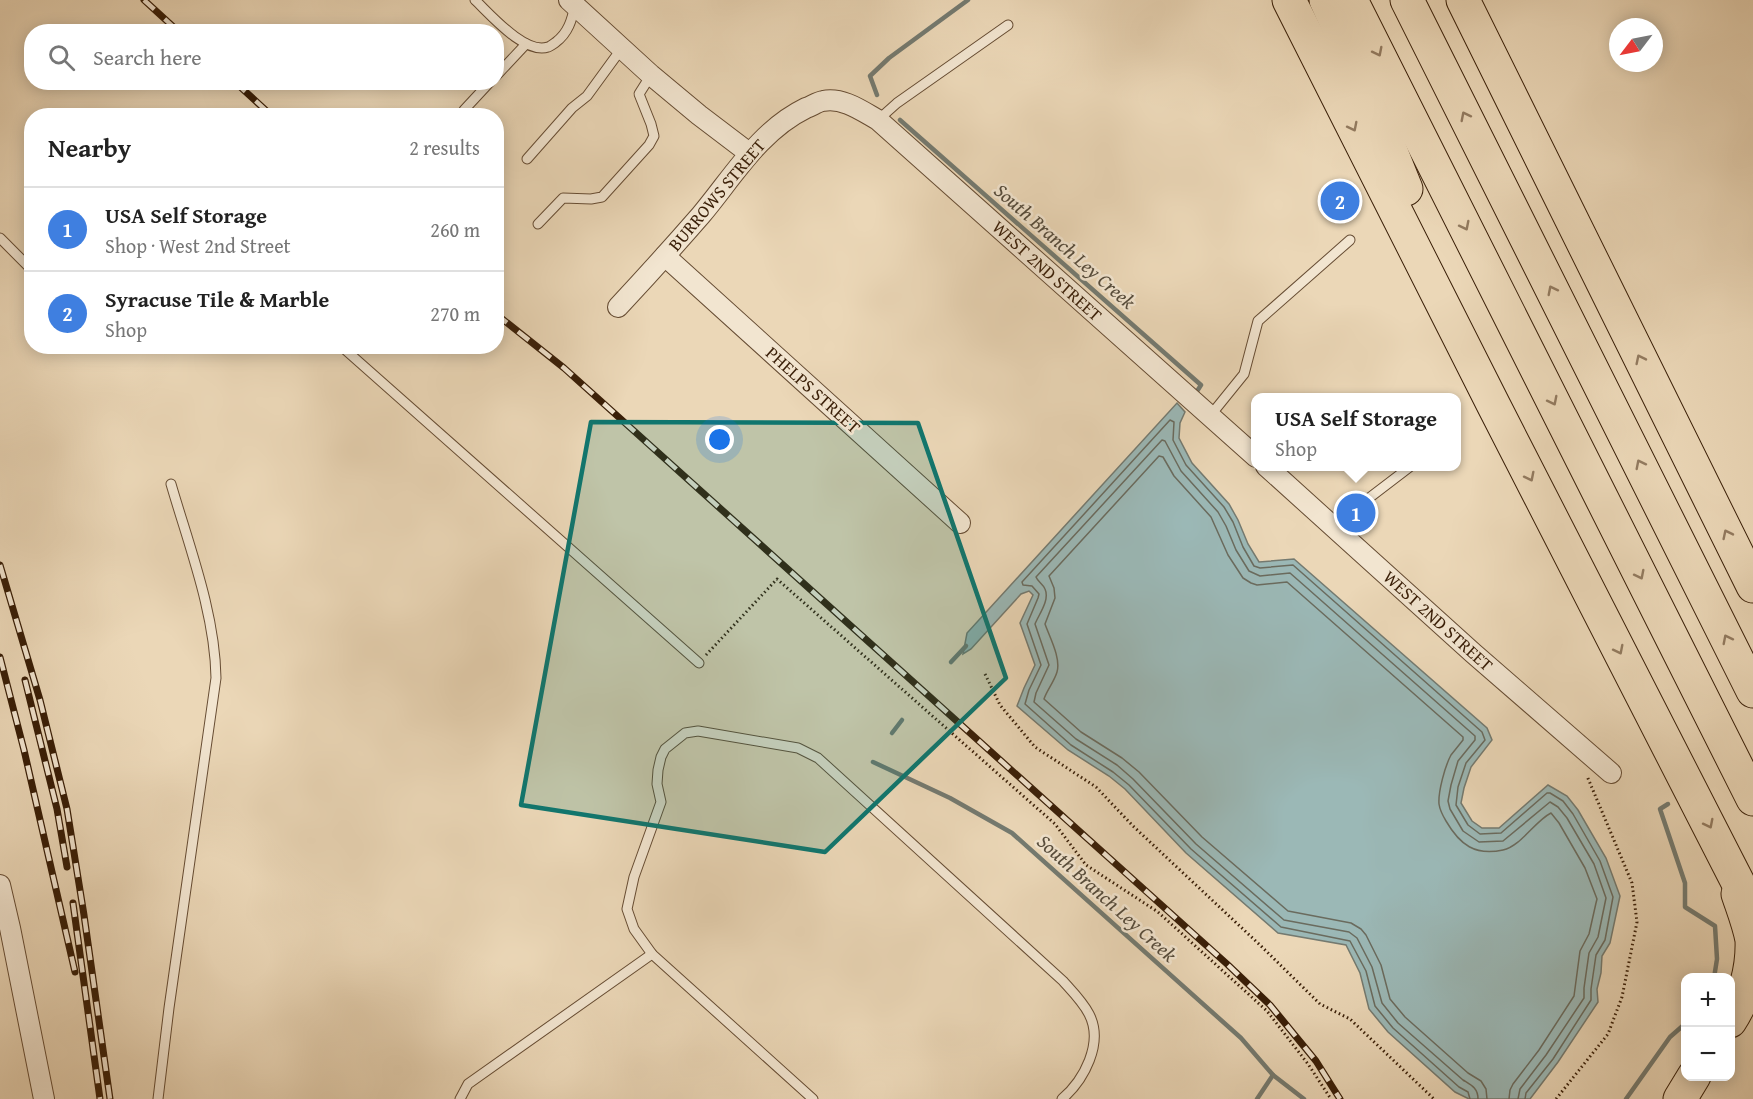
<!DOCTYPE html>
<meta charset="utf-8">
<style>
body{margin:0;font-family:"Gentium Book Plus",serif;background:#f2f2f2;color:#222}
.controls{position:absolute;right:18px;bottom:18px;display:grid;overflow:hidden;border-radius:12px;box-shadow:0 3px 15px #0003}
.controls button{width:54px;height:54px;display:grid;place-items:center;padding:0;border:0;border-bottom:2px solid #e0e0e0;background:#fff;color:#222;font:30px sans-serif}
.compass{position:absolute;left:1609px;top:18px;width:54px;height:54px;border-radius:50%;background:#fff;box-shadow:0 3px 15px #0003;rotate:238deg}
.you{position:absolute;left:720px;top:440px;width:21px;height:21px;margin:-15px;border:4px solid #fff;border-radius:50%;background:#1a73e8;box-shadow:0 0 0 9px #1a73e833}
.badge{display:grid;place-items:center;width:39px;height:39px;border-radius:50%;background:#d93025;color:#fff;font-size:20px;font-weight:700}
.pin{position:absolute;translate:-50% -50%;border:3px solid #fff;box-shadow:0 2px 6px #0006}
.popup{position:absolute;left:1251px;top:393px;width:210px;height:78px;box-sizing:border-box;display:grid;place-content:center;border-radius:12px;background:#fff;filter:drop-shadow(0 2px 4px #0005);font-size:20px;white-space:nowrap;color:#767676}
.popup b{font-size:22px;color:#222}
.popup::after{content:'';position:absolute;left:50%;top:100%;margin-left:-12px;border:12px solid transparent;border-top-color:#fff}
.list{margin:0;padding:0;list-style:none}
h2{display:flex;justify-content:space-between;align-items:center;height:78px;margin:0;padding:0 24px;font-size:26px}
h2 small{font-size:20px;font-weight:400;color:#767676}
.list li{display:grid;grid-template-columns:39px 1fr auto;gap:18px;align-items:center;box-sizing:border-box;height:84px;padding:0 24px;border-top:2px solid #e0e0e0}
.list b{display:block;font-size:22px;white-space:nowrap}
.list p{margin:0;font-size:20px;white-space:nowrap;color:#767676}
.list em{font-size:20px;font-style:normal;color:#767676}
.icon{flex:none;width:33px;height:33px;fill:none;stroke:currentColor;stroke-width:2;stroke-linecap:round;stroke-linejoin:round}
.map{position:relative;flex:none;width:1753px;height:1099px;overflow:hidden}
.search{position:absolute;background:#fff;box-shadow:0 3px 15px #0003;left:24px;top:24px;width:480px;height:66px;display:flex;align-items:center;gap:15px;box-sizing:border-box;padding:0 21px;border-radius:24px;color:#767676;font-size:22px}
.panel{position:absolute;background:#fff;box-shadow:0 3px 15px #0003;left:24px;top:108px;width:480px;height:246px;border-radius:24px}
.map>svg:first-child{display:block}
</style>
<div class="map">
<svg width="1753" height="1099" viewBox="0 0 1753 1099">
<rect width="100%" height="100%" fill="#ebd7b7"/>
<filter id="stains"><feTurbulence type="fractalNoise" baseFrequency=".00333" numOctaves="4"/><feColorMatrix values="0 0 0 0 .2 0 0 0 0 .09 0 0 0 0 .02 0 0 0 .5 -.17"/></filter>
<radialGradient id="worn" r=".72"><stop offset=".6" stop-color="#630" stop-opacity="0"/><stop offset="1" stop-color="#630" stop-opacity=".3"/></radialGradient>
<path fill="#9bb8b6" stroke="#747a70" stroke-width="1.5" d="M1177,403L1185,412L1180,423L1179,438L1192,463L1229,504L1238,520L1248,544L1259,562L1294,559L1487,728L1492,740L1471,767L1464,788L1461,803L1472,821L1482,828H1499L1548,785L1567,796L1578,810L1606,858L1620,896L1610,943L1602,956L1601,973L1597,989L1598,1002L1558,1062L1530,1099H1469L1455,1092L1388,1032L1369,1009L1360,973L1346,945L1278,933L1186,853L1125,789L1109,776L1068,750L1017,706L1024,688L1035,665L1020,623L1033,595L1029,591L1021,594L971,649L963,654L967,633Z"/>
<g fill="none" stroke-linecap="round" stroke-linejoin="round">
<g stroke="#6a6b5e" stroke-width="1.5">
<path d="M1470,1099L1468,1092L1459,1087L1393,1028L1375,1006L1366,971L1350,941L1281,927L1191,849L1129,785L1113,772L1071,745L1025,704L1029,690L1041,665L1027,624L1038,598L1039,594L1032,586L1023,585L1022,582L1170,420L1174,422L1173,440L1186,465L1224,507L1233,522L1243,547L1254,566L1260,568L1293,565L1482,732L1485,740L1466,763L1458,787L1456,805L1468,825L1480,834L1501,833L1547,793H1550L1563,801L1573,814L1600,861L1613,897L1605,940L1596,955L1591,989V1000L1553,1059L1526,1093L1525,1099"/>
<path d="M1478,1099C1478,1088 1471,1085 1463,1080L1398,1023L1382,1003L1372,967L1357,938L1349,932L1284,920L1196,844L1133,779L1117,765L1076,739L1034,702L1036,693L1049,665L1035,624C1039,614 1050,600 1045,589C1043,584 1038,582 1036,577L1162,440L1165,441L1181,471L1218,512L1226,526L1236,550L1249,571L1260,576L1290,573L1475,736V740L1458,761L1451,785L1448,801L1450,809L1463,831L1479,842L1503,841L1550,802L1558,807L1567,818L1594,864L1606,898L1598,937L1589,953L1584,988V998L1546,1055L1520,1089L1518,1099"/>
<path d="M1487,1099L1486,1089L1481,1081L1468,1073L1405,1017L1390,999L1381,965L1366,935L1361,929L1351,923L1288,911L1202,837L1139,772L1122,758L1081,732L1044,699C1047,690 1054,682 1057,672C1061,658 1050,638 1045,624L1055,598L1054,588L1049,576L1159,456L1163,457L1174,476L1211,517L1228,555L1243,578L1251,583L1257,585L1287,582L1463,737V740C1459,745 1455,750 1451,755C1445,766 1438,792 1439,804C1440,811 1443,816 1446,821C1460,845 1475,856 1503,850C1521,846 1535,821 1551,813L1559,823L1585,868L1597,899L1596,903L1589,934L1580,951L1574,996L1539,1050L1513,1084L1510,1090L1509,1099"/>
</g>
<g stroke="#747a70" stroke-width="4.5">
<path d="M877,95L870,76L889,58L968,0"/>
<path d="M900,120L1201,385L1194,396"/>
<path d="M951,662L966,646"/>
<path d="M892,733L902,720"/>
<path d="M873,762L950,798L1012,833L1241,1038L1273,1075L1257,1099"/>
<path d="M1668,804L1660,809L1685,883V907L1715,926L1717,959L1714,978"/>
<path d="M1273,1075L1304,1099"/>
<path d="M1626,1099L1670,1037L1686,1023"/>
</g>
<defs>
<g id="service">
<path d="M475,0C490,14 525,55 548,47C549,47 555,43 556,42C568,33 572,20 575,5"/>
<path d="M496,76L526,44"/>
<path d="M464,110L490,82"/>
<path d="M878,120L897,103L1008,25"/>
<path d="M527,159L572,108L587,96L622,48"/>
<path d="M538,224L563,198L591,199L602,197L649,145L654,136L651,124L639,94L651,75"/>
<path d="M0,238L32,270"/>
<path d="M341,346L699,663"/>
<path d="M1210,416L1244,374L1258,321L1350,240"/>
<path d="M1337,530L1352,511L1411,466"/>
<path d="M158,1099L169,1008L216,678C215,613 189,546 171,484"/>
<path d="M460,1099L468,1084L652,954"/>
<path d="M813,1099L652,954L634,929L627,909L634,877L661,802L657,784L658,770L661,757L665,749L685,733L698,731L798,748L818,758L1063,981C1072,991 1083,1002 1089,1014C1104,1043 1084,1080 1062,1099"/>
</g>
<g id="minor">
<path d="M569,0L651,75L699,115L749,153"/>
<path d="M665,256L960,523"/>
<path d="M618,307C646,277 674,246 701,215C733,177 759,131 806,108C812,106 817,102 823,101C843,97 862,111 878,120L1256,457"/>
<path d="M1266,466L1473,653L1611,773"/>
<path d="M0,885L10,928L44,1099"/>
</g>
<g id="motorway">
<path d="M1289,0L1494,406L1753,912"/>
<path d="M1326,0L1359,72L1406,189"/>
<path d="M1351,0L1753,799"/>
<path d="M1407,0L1753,691"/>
<path d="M1463,0L1753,586"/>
<path d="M1730,1021C1745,998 1753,968 1752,940C1749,924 1743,909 1738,894"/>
<path d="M1680,1099L1694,1076"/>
</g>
</defs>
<use href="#service" stroke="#664c33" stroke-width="11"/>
<use href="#minor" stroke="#664c33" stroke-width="22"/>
<use href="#motorway" stroke="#391e07" stroke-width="35"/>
<g stroke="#391e07" stroke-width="3" stroke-dasharray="1.5 3" stroke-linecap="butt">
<path d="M706,655L777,579L1055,824L1086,865L1158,912L1267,1011L1308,1064L1331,1099"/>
<path d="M985,674L1000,705L1035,747L1096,787L1133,826L1260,945L1320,1004L1350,1019L1434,1099"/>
<path d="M1556,1099L1608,1034L1622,997L1637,922L1632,883L1587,776"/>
</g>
<use href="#service" stroke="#f2e5d0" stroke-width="9"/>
<use href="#minor" stroke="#f2e5d0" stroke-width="20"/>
<use href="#motorway" stroke="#ebd7b7" stroke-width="33"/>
<defs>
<g id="rail">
<path d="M144,0L179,32"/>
<path d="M235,82L272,116"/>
<path d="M496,314L564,368L1227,964L1270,1005L1316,1061L1340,1099"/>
<path d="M0,565L40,700L67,809L84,915L110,1099"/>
<path d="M0,657L24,750L75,972"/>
<path d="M25,680L57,809L67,867"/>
<path d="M73,903L100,1099"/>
</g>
</defs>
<use href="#rail" stroke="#391e07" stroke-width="7"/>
<use href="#rail" stroke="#f2e5d0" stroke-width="4.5" stroke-dasharray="14" stroke-linecap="butt"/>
</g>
<defs><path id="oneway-chevron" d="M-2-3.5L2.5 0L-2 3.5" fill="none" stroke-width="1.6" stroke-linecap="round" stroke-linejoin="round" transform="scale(1.5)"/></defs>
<g stroke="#927a5f">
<use href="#oneway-chevron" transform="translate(1378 52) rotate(63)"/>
<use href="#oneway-chevron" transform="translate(1465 116) rotate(-117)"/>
<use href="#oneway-chevron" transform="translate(1353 127) rotate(63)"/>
<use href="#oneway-chevron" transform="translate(1465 226) rotate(63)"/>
<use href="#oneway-chevron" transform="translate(1552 290) rotate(-117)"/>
<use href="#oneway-chevron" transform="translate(1640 359) rotate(-116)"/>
<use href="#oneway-chevron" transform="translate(1553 401) rotate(63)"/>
<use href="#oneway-chevron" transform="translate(1640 464) rotate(-117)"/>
<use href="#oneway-chevron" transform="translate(1530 477) rotate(63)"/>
<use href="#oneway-chevron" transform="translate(1727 534) rotate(-116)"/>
<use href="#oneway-chevron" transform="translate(1640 575) rotate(63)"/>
<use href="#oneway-chevron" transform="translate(1727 639) rotate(-117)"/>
<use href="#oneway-chevron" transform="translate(1619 650) rotate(63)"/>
<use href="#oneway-chevron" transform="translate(1709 824) rotate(63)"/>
</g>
<path fill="#0f766e" fill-opacity="0.2" stroke="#0f766e" stroke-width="4.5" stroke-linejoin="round" d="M591,422L918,423L1006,678L825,852L521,805Z"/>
<g text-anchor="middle" stroke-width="5" stroke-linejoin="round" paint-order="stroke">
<g font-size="18" fill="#391e07" stroke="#f2e5d0">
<text transform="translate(717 195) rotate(-50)" y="6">BURROWS STREET</text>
<text transform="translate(1047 271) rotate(42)" y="6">WEST 2ND STREET</text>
<text transform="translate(813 390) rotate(42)" y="6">PHELPS STREET</text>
<text transform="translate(1438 621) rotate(42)" y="6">WEST 2ND STREET</text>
</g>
<g font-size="20" font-style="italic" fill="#564c3c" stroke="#f2e5d0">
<text transform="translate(1065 246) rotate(41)" y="7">South Branch Ley Creek</text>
<text transform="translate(1107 898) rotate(42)" y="7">South Branch Ley Creek</text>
</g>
</g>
<rect width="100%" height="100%" filter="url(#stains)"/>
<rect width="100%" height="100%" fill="url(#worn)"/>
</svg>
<div class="controls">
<button>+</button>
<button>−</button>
</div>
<svg class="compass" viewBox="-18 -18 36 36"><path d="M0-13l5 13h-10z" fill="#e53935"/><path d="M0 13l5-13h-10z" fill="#767676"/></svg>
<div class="you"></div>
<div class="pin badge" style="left:1356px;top:513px;background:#3f7fe0">1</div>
<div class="popup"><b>USA Self Storage</b>Shop</div>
<div class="pin badge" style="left:1340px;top:201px;background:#3f7fe0">2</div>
<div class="search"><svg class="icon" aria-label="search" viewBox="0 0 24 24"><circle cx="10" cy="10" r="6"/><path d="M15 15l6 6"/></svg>Search here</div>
<section class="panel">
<h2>Nearby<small>2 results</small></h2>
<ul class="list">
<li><span class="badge" style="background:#3f7fe0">1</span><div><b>USA Self Storage</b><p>Shop · West 2nd Street</p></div><em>260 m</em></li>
<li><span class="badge" style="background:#3f7fe0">2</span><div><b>Syracuse Tile &amp; Marble</b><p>Shop</p></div><em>270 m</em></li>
</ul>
</section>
</div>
